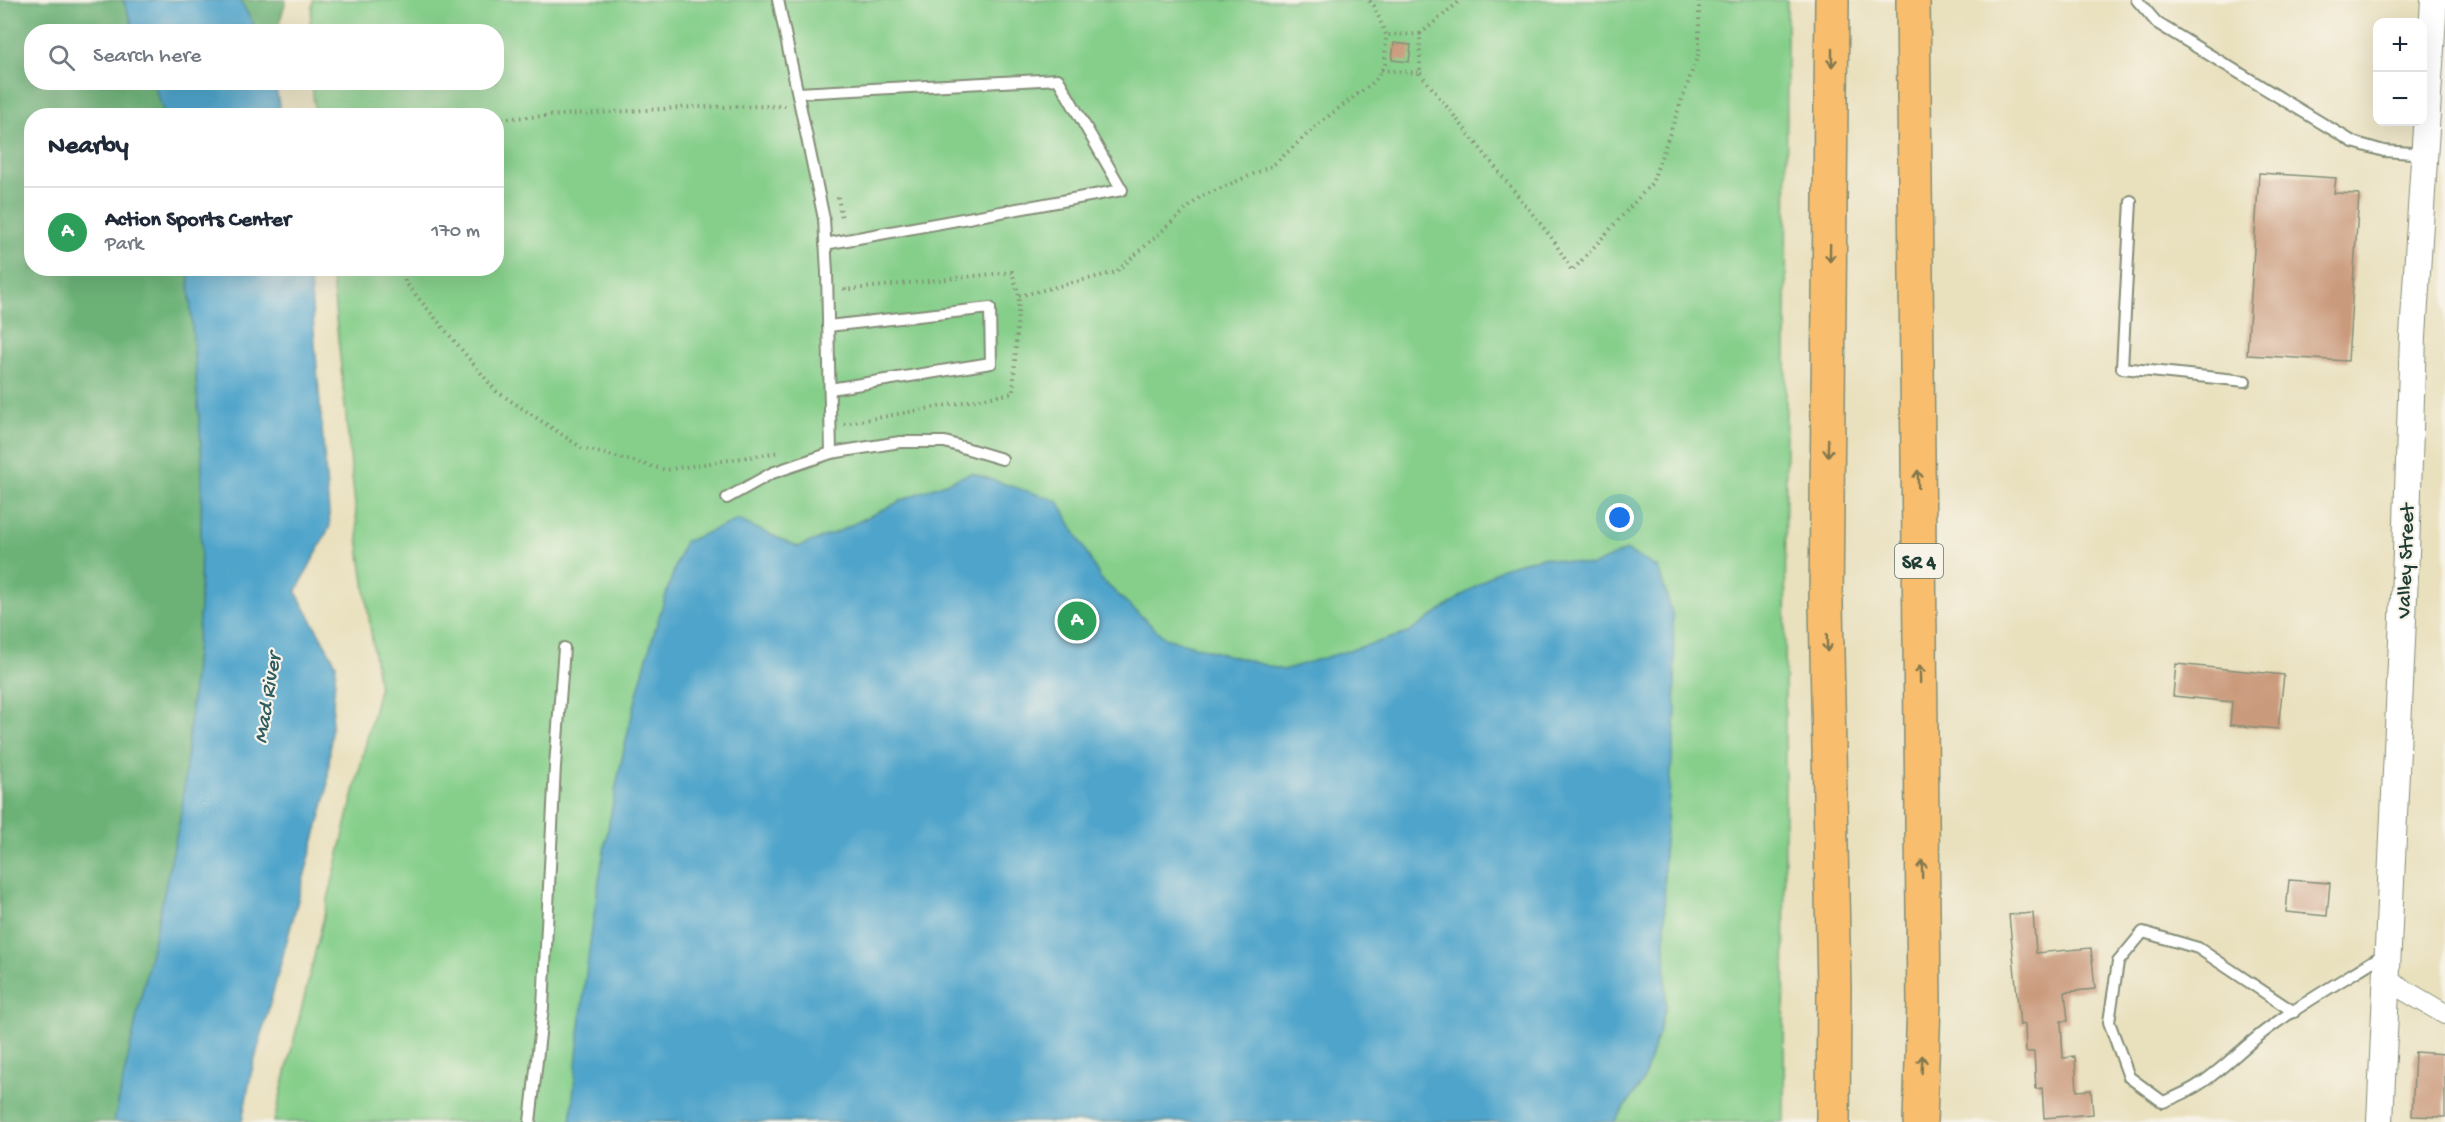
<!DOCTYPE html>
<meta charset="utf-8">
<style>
body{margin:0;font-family:"Gochi Hand",sans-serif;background:#f6f6f7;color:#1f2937}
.controls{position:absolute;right:18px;top:18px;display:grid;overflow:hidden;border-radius:12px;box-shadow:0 6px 24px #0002}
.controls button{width:54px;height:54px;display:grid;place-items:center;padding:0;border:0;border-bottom:2px solid #e0e1e3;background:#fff;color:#1f2937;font:30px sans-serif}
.you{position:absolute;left:1620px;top:518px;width:21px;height:21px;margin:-15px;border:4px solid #fff;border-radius:50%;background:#1a73e8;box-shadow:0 0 0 9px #1a73e833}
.badge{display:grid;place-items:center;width:39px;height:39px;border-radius:50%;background:#d93025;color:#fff;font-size:20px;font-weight:700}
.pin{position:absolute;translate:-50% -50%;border:3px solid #fff;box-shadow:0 2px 6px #0006}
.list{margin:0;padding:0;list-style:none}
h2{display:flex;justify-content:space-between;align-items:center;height:78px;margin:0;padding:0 24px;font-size:26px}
h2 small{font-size:20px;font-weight:400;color:#747a83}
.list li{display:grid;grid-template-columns:39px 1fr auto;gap:18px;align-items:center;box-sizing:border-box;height:90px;padding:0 24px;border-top:2px solid #e0e1e3}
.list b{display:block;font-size:22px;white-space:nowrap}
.list p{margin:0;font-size:20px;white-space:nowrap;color:#747a83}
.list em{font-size:20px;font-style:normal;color:#747a83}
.icon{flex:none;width:33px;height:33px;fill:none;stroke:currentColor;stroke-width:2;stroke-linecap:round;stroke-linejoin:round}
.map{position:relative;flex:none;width:2445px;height:1122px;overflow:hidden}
.search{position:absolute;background:#fff;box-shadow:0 6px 24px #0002;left:24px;top:24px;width:480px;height:66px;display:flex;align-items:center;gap:15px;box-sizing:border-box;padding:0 21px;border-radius:24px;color:#747a83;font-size:22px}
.panel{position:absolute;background:#fff;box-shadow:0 6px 24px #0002;left:24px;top:108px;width:480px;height:168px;border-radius:24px}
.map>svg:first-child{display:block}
</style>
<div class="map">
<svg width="2445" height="1122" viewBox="0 0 2445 1122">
<rect width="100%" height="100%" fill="#f7f3e8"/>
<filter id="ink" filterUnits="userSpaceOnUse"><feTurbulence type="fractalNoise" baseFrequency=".0167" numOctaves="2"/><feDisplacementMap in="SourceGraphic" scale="12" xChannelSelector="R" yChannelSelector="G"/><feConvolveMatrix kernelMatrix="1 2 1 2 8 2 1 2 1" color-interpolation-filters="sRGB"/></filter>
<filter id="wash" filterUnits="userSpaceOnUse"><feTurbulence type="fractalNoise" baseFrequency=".008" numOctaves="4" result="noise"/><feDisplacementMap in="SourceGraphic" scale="24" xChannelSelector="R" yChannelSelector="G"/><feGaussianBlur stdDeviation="1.35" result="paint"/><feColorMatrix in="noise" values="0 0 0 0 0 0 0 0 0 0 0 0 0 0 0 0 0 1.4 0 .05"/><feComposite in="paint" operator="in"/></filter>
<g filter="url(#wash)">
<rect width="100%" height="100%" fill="#e9e0bd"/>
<path fill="#86cf8b" stroke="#528660" stroke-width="1.5" d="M313,0H1787L1784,1122H274L379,689L360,554L331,269L496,268V116L315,115L312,83L496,82V32L309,31Z"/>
<g fill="#6cb277" stroke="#467856" stroke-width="1.5">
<path d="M0,0H123L135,31L32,32V82L153,83L165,115L32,116V268L188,269L202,458L200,608L182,810L114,1122H0Z"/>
<path d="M240,0H286L277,31H257Z"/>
</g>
<g fill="#4fa4cb" stroke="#377080" stroke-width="1.5">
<path d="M123,0H240L257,31H135Z"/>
<path d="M153,83H275L281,115H165Z"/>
<path d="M188,269H309L330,526L296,592L336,664L327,792L251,1074L242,1122H114L182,810L200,608L202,458Z"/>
<path d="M971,473L1058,501L1101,579L1165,638L1283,670L1408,633L1502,568L1542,557L1592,566L1626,550L1658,568L1673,616L1676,714L1664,855L1666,1007L1643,1082L1614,1122H571C587,926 616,728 684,542L738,520L798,547L839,531L909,497Z"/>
</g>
<g id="blocks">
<g fill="#ca9a7c">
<path d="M1394,43L1411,45L1409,62L1392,60Z"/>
<path d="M2259,173L2336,178L2334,193L2359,194L2348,361L2247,355Z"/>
<path d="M2176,664L2284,675L2278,729L2230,725L2232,702L2173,696Z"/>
<path d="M2289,880L2330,883L2327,916L2286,912Z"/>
<path d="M2033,913L2036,953L2091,948L2095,989L2065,992L2068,1021H2061L2063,1058L2075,1057L2077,1091L2091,1090L2093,1114L2044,1118L2042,1088L2036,1089L2034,1052H2026L2025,1024L2020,1025L2009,915Z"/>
<path d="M2415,1052L2445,1054V1117L2412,1116Z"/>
</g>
</g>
</g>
<g filter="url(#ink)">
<use href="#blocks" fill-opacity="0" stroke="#848e78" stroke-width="1.5"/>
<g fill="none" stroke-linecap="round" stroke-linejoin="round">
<defs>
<g id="service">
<path d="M778,0L824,219L827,273L831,453"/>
<path d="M2137,0L2157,23L2353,142L2384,151L2426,154"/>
<path d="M798,93L1058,79L1122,190L825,244"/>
<path d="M2131,201L2122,368L2245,381"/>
<path d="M828,326L990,308L991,363L830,389"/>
<path d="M727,498L772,473L831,453L900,442H945L1002,459"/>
<path d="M2294,1012L2198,948L2143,932L2118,962L2109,1022L2129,1077L2163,1102C2214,1084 2232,1054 2273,1025C2309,999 2348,977 2386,953"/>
<path d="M530,1122L543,1007L555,766L564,648"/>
</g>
<path id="minor" d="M2385,979L2445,1014"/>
<path id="tertiary" d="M2380,1122L2406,553L2413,336L2434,0"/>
<g id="motorway">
<path d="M1832,0L1826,604L1834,989L1833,1122"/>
<path d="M1913,0L1924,1002L1920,1122"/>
</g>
</defs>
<use href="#service" stroke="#848e78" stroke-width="14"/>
<use href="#minor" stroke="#848e78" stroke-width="22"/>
<use href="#tertiary" stroke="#848e78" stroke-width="28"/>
<use href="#motorway" stroke="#848e78" stroke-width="36"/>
<g stroke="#848e78" stroke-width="4" stroke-dasharray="1.5 4.5" stroke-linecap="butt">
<path d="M1420,34L1461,0"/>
<path d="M1381,70L1420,73V34L1386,35"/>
<path d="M1420,73L1554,241L1572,271L1652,183L1699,52V0"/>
<path d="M496,119L695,107L785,106"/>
<path d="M838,197L842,219"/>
<path d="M404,268L405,282L496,391L582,448L666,470L780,452"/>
<path d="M1019,296L1116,272L1200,197L1272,166L1322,121L1375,81L1385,64L1386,35L1374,6L1369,0"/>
<path d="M844,424L1013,393L1019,296L1012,272L845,290L844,286"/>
</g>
<use href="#service" stroke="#fff" stroke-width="10"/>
<use href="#minor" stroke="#fff" stroke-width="20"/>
<use href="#tertiary" stroke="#fff" stroke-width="26"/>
<use href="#motorway" stroke="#f9be6d" stroke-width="33"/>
</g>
<defs><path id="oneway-shaft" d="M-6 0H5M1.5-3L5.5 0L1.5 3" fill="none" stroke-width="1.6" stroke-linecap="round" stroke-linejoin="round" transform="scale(1.5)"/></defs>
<g stroke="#81774e">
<use href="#oneway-shaft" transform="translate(1832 58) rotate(90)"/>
<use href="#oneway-shaft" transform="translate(1830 253) rotate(91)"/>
<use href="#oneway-shaft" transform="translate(1828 448) rotate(91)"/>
<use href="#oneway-shaft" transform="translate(1918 479) rotate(-91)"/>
<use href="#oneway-shaft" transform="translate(1827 643) rotate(89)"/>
<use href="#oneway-shaft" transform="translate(1920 674) rotate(-91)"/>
<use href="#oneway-shaft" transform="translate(1922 869) rotate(-91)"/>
<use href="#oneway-shaft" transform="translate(1922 1064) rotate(-88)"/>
</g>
</g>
<g text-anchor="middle" stroke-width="4.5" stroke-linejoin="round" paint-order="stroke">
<rect fill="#f7f3e8" stroke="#60746a" stroke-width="1.5" x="1895" y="544" width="48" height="34" rx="4.5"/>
<g font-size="20" font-weight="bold" fill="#1f3d34">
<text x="1919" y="568">SR 4</text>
</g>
<g font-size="21" fill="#1f3d34" stroke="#f7f3e8">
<text transform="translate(2404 561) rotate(-88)" y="7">Valley Street</text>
</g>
<g font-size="22" font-style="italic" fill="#2d5c61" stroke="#f7f3e8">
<text transform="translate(265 698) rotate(-81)" y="8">Mad River</text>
</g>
</g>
</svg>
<div class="controls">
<button>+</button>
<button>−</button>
</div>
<div class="you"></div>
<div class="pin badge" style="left:1077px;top:621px;background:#2e9e5b">A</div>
<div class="search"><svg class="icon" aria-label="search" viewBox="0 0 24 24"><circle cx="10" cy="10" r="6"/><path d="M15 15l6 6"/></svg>Search here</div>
<section class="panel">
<h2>Nearby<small></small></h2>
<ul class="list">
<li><span class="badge" style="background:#2e9e5b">A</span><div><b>Action Sports Center</b><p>Park</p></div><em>170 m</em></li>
</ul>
</section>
</div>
